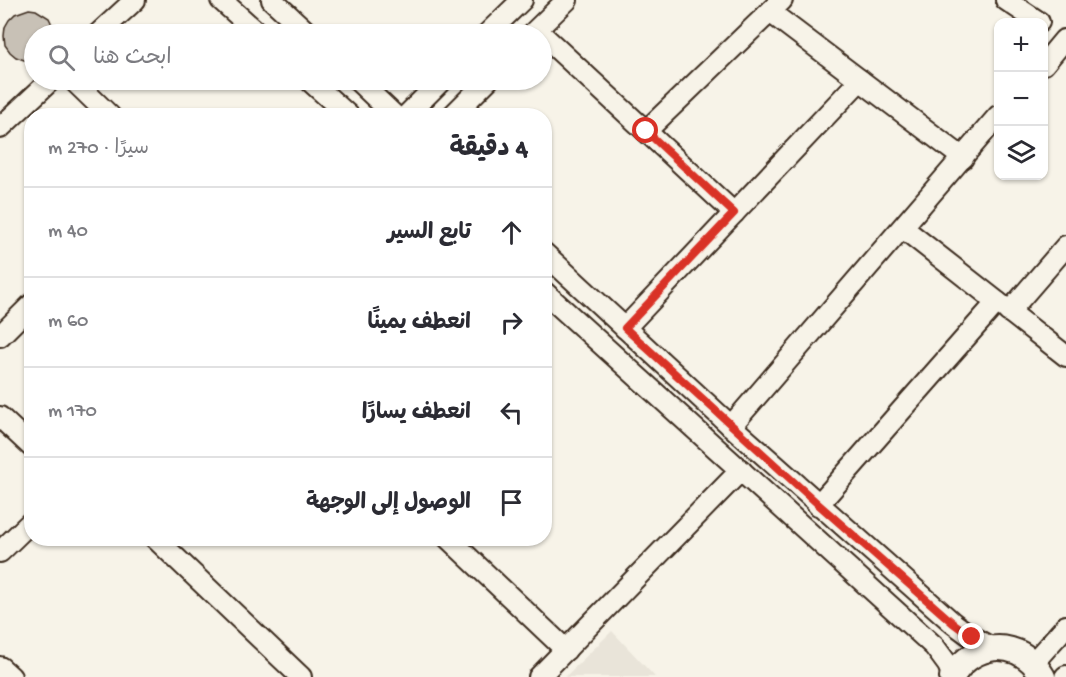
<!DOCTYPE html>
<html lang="ar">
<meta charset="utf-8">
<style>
body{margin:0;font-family:"Gochi Hand","Playpen Sans Arabic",sans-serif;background:#f7f7f7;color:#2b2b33;direction:rtl}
.controls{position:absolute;right:18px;top:18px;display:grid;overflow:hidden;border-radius:12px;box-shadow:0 2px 4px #0004}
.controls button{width:54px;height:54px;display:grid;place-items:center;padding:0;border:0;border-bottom:2px solid #e1e1e2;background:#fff;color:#2b2b33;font:30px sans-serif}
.stop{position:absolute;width:18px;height:18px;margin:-14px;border:4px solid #d93025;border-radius:50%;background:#fff}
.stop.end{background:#d93025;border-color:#fff;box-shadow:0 2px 6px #0008}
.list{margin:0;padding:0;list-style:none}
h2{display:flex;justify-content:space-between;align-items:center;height:78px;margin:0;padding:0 24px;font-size:26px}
h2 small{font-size:20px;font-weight:400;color:#7c7c81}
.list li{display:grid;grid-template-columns:39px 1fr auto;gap:18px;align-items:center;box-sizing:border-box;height:90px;padding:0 24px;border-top:2px solid #e1e1e2}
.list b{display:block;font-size:22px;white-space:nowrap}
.list em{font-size:20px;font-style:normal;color:#7c7c81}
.icon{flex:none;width:33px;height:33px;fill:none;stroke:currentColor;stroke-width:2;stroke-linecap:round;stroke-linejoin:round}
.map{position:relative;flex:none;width:1066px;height:677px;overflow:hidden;direction:ltr}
.search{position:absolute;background:#fff;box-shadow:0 2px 4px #0004;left:24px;top:24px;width:528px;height:66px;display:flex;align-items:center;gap:15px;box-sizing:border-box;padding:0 21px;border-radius:33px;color:#7c7c81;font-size:22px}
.panel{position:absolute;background:#fff;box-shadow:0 2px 4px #0004;left:24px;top:108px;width:528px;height:438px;border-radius:24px;direction:rtl}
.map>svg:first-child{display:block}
</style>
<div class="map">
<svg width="1066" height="677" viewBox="0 0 1066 677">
<rect width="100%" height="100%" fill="#f7f3e8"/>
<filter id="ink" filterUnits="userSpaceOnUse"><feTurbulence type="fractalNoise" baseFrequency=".0167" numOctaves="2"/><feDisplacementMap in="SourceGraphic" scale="12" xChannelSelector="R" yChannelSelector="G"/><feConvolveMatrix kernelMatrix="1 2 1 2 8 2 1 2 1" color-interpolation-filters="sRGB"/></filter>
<g filter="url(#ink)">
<path fill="#e9e4d9" d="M612,631L655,677H565Z"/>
<path fill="#c8c1b6" stroke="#3b2a1e" stroke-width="1.5" d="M29,9L36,10L49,18L55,31V34H34V60L33,61L24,60L16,57L10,52L5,45L4,36L5,27L9,20L15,14Z"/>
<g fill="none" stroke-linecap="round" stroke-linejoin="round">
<defs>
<g id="minor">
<path d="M221,0L259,34"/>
<path d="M272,0L309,34"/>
<path d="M1006,0L1039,22"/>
<path d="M770,12L963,158"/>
<path d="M537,30L734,213"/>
<path d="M98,34L135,0"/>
<path d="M487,34L522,0"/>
<path d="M532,34L567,0"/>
<path d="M1044,64L1064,40"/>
<path d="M73,80L110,116"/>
<path d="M309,80L349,116"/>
<path d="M357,80L395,116"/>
<path d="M406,116L442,80"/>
<path d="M452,116L488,80"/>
<path d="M0,128L51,80"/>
<path d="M646,131L782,0"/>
<path d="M903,228L1066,356"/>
<path d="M544,253L731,426L953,623L972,637L992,648"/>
<path d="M544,292L934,646L948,665L953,676"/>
<path d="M1009,312L1066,246"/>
<path d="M625,328L860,80"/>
<path d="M0,336L32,304"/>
<path d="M0,417L32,447"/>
<path d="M731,426L998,116"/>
<path d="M818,505L997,302"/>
<path d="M155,538L301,677"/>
<path d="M448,538L566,650"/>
<path d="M0,552L32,521"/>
<path d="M1033,663L1066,626"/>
<path d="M0,667L11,677"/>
<path d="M539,677L741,470"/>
<path d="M1065,677L1066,676"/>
</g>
<path id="major" d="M952,677C969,648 1005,637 1032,662C1036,666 1040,672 1043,677"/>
</defs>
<use href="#minor" stroke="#3b2a1e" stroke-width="24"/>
<use href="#major" stroke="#3b2a1e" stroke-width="28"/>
<use href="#minor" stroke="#f7f3e8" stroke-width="20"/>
<use href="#major" stroke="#f7f3e8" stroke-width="24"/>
</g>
</g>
<g fill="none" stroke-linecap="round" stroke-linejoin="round" filter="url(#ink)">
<path stroke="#d93025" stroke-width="8" d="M646,131L734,213L625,328L818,504L953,623L972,637"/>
</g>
</svg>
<div class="controls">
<button>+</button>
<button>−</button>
<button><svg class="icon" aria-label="layers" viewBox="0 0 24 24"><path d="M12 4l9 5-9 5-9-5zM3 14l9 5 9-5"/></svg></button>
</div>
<div class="stop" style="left:646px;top:131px"></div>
<div class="stop end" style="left:972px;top:637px"></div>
<div class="search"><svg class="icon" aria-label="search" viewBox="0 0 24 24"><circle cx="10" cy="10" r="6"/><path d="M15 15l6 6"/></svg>ابحث هنا</div>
<section class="panel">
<h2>4 دقيقة<small>سيرًا · 270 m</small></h2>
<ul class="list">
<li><svg class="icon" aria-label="ahead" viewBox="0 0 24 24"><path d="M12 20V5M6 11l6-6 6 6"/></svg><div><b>تابع السير</b></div><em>40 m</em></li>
<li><svg class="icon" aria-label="right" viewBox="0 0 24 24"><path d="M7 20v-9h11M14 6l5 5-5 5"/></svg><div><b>انعطف يمينًا</b></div><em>60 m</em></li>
<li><svg class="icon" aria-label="left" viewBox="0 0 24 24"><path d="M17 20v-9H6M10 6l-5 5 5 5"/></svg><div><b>انعطف يسارًا</b></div><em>170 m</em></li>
<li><svg class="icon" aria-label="arrive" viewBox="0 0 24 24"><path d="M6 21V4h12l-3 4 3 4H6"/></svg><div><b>الوصول إلى الوجهة</b></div></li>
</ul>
</section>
</div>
